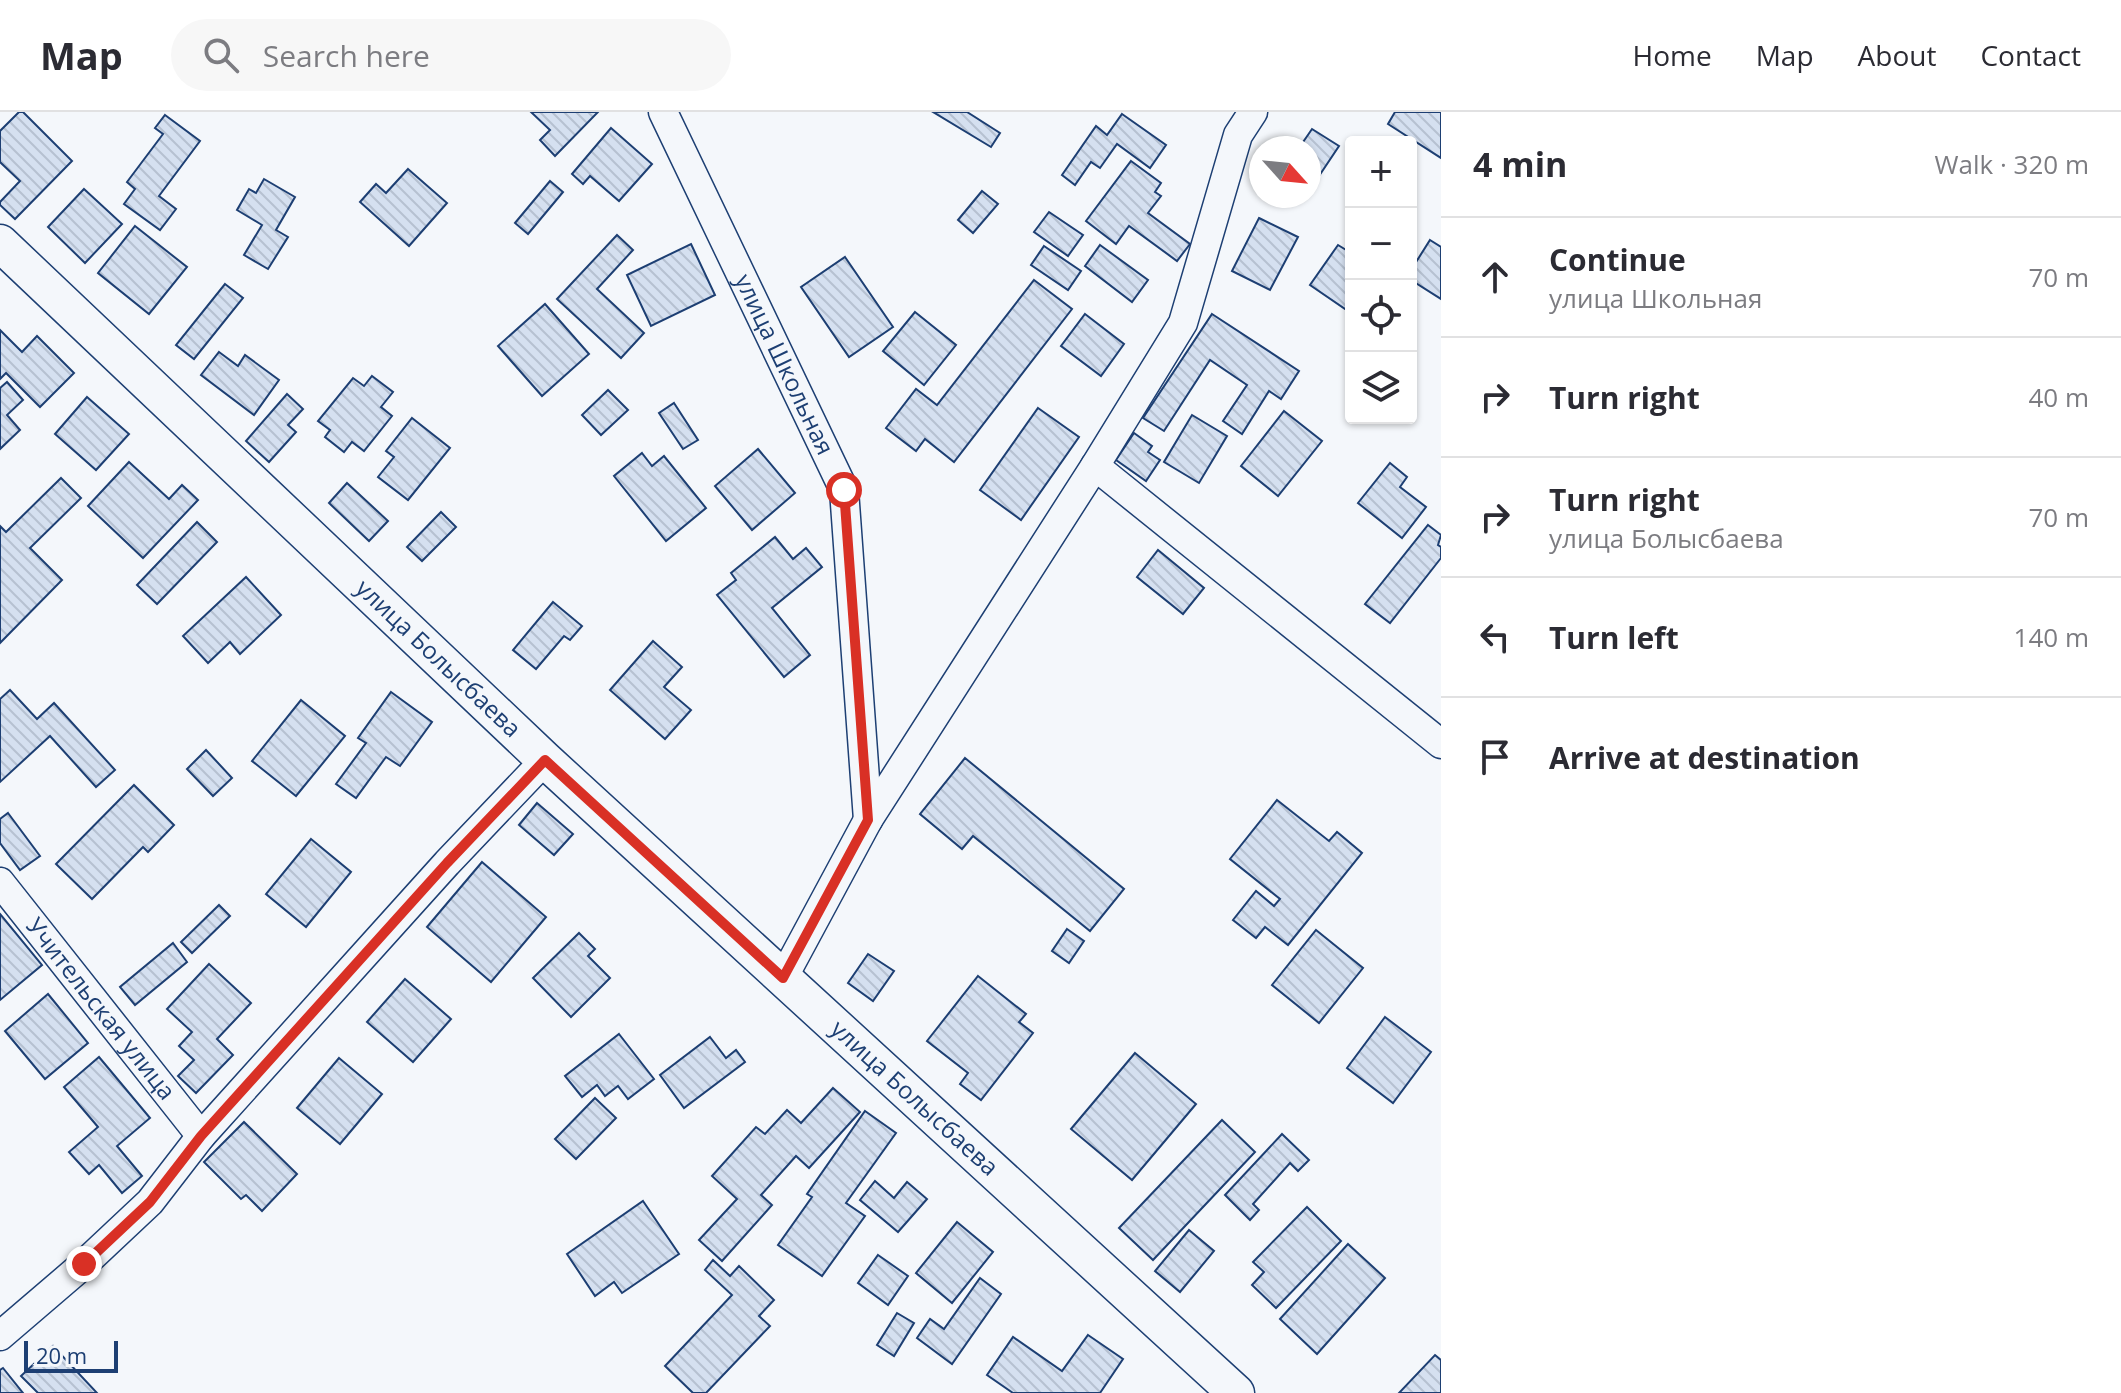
<!DOCTYPE html>
<meta charset="utf-8">
<style>
body{margin:0;font-family:"Open Sans",sans-serif;background:#f7f7f7;color:#2b2b33}
.controls{position:absolute;right:24px;top:24px;display:grid;overflow:hidden;border-radius:8px;box-shadow:0 2px 6px #0004}
.controls button{width:72px;height:72px;display:grid;place-items:center;padding:0;border:0;border-bottom:2px solid #e1e1e2;background:#fff;color:#2b2b33;font:40px sans-serif}
.compass{position:absolute;left:1249px;top:24px;width:72px;height:72px;border-radius:50%;background:#fff;box-shadow:0 2px 6px #0004;rotate:117deg}
.scale{position:absolute;left:24px;bottom:20px;width:94px;box-sizing:border-box;padding-left:8px;border:4px solid #1d3f73;border-top:0;font-size:22px;line-height:28px;white-space:nowrap;color:#1d3f73;-webkit-text-stroke:6px #f4f7fb;paint-order:stroke}
.stop{position:absolute;width:24px;height:24px;margin:-18px;border:6px solid #d93025;border-radius:50%;background:#fff}
.stop.end{background:#d93025;border-color:#fff;box-shadow:0 2px 8px #0008}
.list{margin:0;padding:0;list-style:none}
h2{display:flex;justify-content:space-between;align-items:center;height:104px;margin:0;padding:0 32px;font-size:34px}
h2 small{font-size:26px;font-weight:400;color:#7c7c81}
.list li{display:grid;grid-template-columns:52px 1fr auto;gap:24px;align-items:center;box-sizing:border-box;height:120px;padding:0 32px;border-top:2px solid #e1e1e2}
.list b{display:block;font-size:30px;white-space:nowrap}
.list p{margin:0;font-size:26px;white-space:nowrap;color:#7c7c81}
.list em{font-size:26px;font-style:normal;color:#7c7c81}
.icon{flex:none;width:44px;height:44px;fill:none;stroke:currentColor;stroke-width:2;stroke-linecap:round;stroke-linejoin:round}
.map{position:relative;flex:none;width:1441px;height:1281px;overflow:hidden}
header{display:flex;align-items:center;gap:48px;box-sizing:border-box;height:112px;padding:0 40px;background:#fff;border-bottom:2px solid #e1e1e2}
header strong{font-size:38px}
nav{display:flex;gap:44px;margin-inline-start:auto;font-size:28px}
.search{width:560px;height:72px;background:#f7f7f7;display:flex;align-items:center;gap:20px;box-sizing:border-box;padding:0 28px;border-radius:44px;color:#7c7c81;font-size:30px}
main{display:flex}
aside{flex:1;background:#fff}
.map>svg:first-child{display:block}
</style>
<header>
<strong>Map</strong>
<div class="search"><svg class="icon" aria-label="search" viewBox="0 0 24 24"><circle cx="10" cy="10" r="6"/><path d="M15 15l6 6"/></svg>Search here</div>
<nav><a>Home</a><a>Map</a><a>About</a><a>Contact</a></nav>
</header>
<main>
<div class="map">
<svg width="1441" height="1281" viewBox="0 0 1441 1281">
<defs>
<pattern id="building-back-hatch" width="6" height="6" patternUnits="userSpaceOnUse" patternTransform="scale(2)"><rect width="6" height="6" fill="#d5e0f0"/><path d="M-1 5l2 2M0 0l6 6M5-1l2 2" fill="none" stroke="#b6c1d1"/></pattern>
</defs>
<rect width="100%" height="100%" fill="#f4f7fb"/>
<g fill="url(#building-back-hatch)" stroke="#1d3f73" stroke-width="2">
<path d="M19,0H23L72,49L15,107L0,93V90L20,69L0,50V19Z"/>
<path d="M531,0H598L555,44L540,28L550,18Z"/>
<path d="M933,0H967L1000,21L991,35Z"/>
<path d="M1395,0H1441V46L1388,12Z"/>
<path d="M1122,2L1166,33L1150,56L1117,32L1100,56L1091,50L1075,73L1062,63L1096,14L1107,23Z"/>
<path d="M165,3L200,29L159,84L176,97L160,118L124,92L135,77L127,70L163,22L155,16Z"/>
<path d="M611,16L652,52L619,89L590,64L583,72L572,62Z"/>
<path d="M1312,17L1339,34L1309,79V36H1299Z"/>
<path d="M1131,49L1161,71L1155,80L1161,84L1148,101L1190,132L1177,149L1129,114L1116,132L1086,109Z"/>
<path d="M408,57L447,91L409,134L360,90L376,72L386,81Z"/>
<path d="M264,67L295,85L276,118L288,125L268,157L244,143L262,113L237,98L249,77L256,81Z"/>
<path d="M550,69L563,80L528,122L515,111Z"/>
<path d="M84,77L122,112L85,151L48,115Z"/>
<path d="M982,79L998,92L973,121L958,108Z"/>
<path d="M1049,100L1083,123L1068,144L1034,120Z"/>
<path d="M1259,106L1298,125L1270,178L1232,159Z"/>
<path d="M135,114L187,155L149,202L98,161Z"/>
<path d="M617,123L633,138L597,177L644,221L621,246L557,187Z"/>
<path d="M1430,128L1441,135V187L1411,168V158Z"/>
<path d="M691,132L715,183L651,214L627,163Z"/>
<path d="M1100,133L1148,168L1132,190L1085,154Z"/>
<path d="M1338,133L1351,141V201L1310,173Z"/>
<path d="M1044,134L1081,159L1068,178L1031,153Z"/>
<path d="M845,145L893,215L849,245L801,175Z"/>
<path d="M1034,168L1072,197L954,350L925,327L916,339L886,316L916,277L937,293Z"/>
<path d="M225,172L243,186L194,247L176,233Z"/>
<path d="M545,192L589,242L542,284L498,234Z"/>
<path d="M915,200L956,233L924,273L883,239Z"/>
<path d="M1085,202L1124,232L1101,264L1061,234Z"/>
<path d="M1212,202L1299,259L1281,287L1269,279L1242,322L1223,309L1247,273L1210,248L1164,319L1143,306Z"/>
<path d="M0,218L22,240L37,224L74,261L40,295L6,261L0,267Z"/>
<path d="M219,240L238,254L245,243L279,268L254,303L201,263Z"/>
<path d="M372,264L393,280L381,295L392,304L364,339L352,330L344,340L325,325L330,318L318,309L353,266L364,274Z"/>
<path d="M7,270L23,288L7,303L20,318L0,337V276Z"/>
<path d="M608,278L628,298L601,323L582,303Z"/>
<path d="M287,282L303,297L288,313L296,320L269,350L246,329Z"/>
<path d="M87,285L129,322L96,358L55,322Z"/>
<path d="M674,291L698,328L683,337L659,301Z"/>
<path d="M1038,296L1079,325L1021,408L980,378Z"/>
<path d="M1284,299L1322,329L1278,384L1241,354Z"/>
<path d="M1192,303L1227,324L1199,371L1164,350Z"/>
<path d="M412,306L450,336L408,388L378,365L394,345L386,339Z"/>
<path d="M1134,321L1152,334L1148,340L1160,348L1146,369L1116,348Z"/>
<path d="M758,337L795,381L752,418L715,374Z"/>
<path d="M642,341L652,354L664,344L706,396L666,429L614,364Z"/>
<path d="M129,350L169,387L182,373L198,388L143,446L88,394Z"/>
<path d="M1390,351L1407,365L1400,375L1426,395L1402,426L1358,391Z"/>
<path d="M61,366L81,386L30,436L62,468L0,531V414L6,420Z"/>
<path d="M347,371L388,409L369,429L329,391Z"/>
<path d="M441,400L456,415L422,449L407,435Z"/>
<path d="M197,410L217,430L157,492L137,473Z"/>
<path d="M1428,413L1441,423L1438,433L1441,435V446L1390,511L1365,492Z"/>
<path d="M775,425L793,447L806,436L822,455L772,496L810,543L784,565L717,483L736,468L731,461Z"/>
<path d="M1158,438L1204,476L1183,502L1137,465Z"/>
<path d="M246,465L281,503L240,542L230,530L208,551L183,524Z"/>
<path d="M553,490L582,514L570,528L564,524L536,557L513,538Z"/>
<path d="M653,529L682,555L664,575L691,598L665,627L610,578Z"/>
<path d="M10,578L37,607L54,591L115,658L96,675L50,624L0,670V587Z"/>
<path d="M391,580L432,610L400,654L386,645L356,686L336,672L366,631L358,626Z"/>
<path d="M301,588L345,624L296,684L252,649Z"/>
<path d="M206,638L232,666L213,684L187,657Z"/>
<path d="M965,646L1124,777L1090,819L973,724L962,737L920,702Z"/>
<path d="M134,673L174,713L148,740L143,735L92,787L56,752Z"/>
<path d="M1277,688L1329,729L1337,720L1362,741L1288,833L1265,815L1256,826L1233,808L1256,779L1274,794L1280,787L1230,747Z"/>
<path d="M537,691L573,722L554,743L519,713Z"/>
<path d="M8,701L40,744L20,758L0,731V707Z"/>
<path d="M311,727L351,760L306,815L266,782Z"/>
<path d="M482,750L546,805L491,870L427,815Z"/>
<path d="M219,793L230,804L192,841L181,830Z"/>
<path d="M0,802L42,853L0,888Z"/>
<path d="M1067,817L1084,829L1069,851L1052,839Z"/>
<path d="M1316,818L1363,856L1319,911L1272,873Z"/>
<path d="M579,821L595,837L588,844L610,866L571,905L533,866Z"/>
<path d="M173,831L187,850L135,893L120,875Z"/>
<path d="M868,842L894,859L873,889L848,871Z"/>
<path d="M209,852L251,891L217,927L233,943L196,981L178,964L194,948L179,934L192,920L167,897Z"/>
<path d="M978,864L1026,902L1019,910L1033,921L981,988L960,972L968,961L927,929Z"/>
<path d="M405,867L451,907L413,950L367,910Z"/>
<path d="M48,882L88,931L45,967L5,919Z"/>
<path d="M1385,905L1431,940L1393,991L1347,956Z"/>
<path d="M619,922L654,967L628,987L618,974L605,984L597,973L582,985L565,964Z"/>
<path d="M710,925L726,946L736,938L745,950L684,996L660,963Z"/>
<path d="M1135,941L1196,992L1132,1068L1071,1017Z"/>
<path d="M99,945L150,1006L117,1034L142,1064L122,1081L99,1053L89,1062L69,1040L98,1015L64,975Z"/>
<path d="M339,946L382,982L340,1032L297,996Z"/>
<path d="M833,976L860,1000L809,1056L796,1044L761,1083L772,1093L722,1149L699,1128L737,1087L712,1064L756,1015L765,1022L787,998L801,1011Z"/>
<path d="M595,986L616,1006L576,1047L555,1027Z"/>
<path d="M865,999L896,1021L846,1091L865,1104L822,1164L778,1133L812,1085L807,1082Z"/>
<path d="M1222,1008L1255,1040L1153,1148L1119,1116Z"/>
<path d="M244,1010L297,1062L262,1099L246,1083L241,1087L204,1050Z"/>
<path d="M1282,1022L1309,1048L1298,1059L1290,1051L1253,1092L1259,1098L1250,1108L1225,1083Z"/>
<path d="M875,1069L894,1086L907,1070L927,1087L898,1120L860,1088Z"/>
<path d="M643,1089L679,1142L622,1181L614,1170L595,1184L567,1142Z"/>
<path d="M1307,1095L1341,1129L1276,1196L1252,1173L1264,1160L1253,1150Z"/>
<path d="M957,1110L993,1140L952,1191L916,1161Z"/>
<path d="M1189,1118L1214,1139L1180,1180L1155,1159Z"/>
<path d="M1348,1132L1385,1166L1317,1242L1280,1207Z"/>
<path d="M878,1143L908,1164L888,1193L858,1171Z"/>
<path d="M713,1148L730,1164L739,1154L774,1188L759,1204L770,1214L706,1281H693L665,1254L732,1183L705,1158Z"/>
<path d="M980,1166L1001,1182L952,1252L917,1226L930,1207L944,1217Z"/>
<path d="M897,1201L914,1211L894,1244L877,1233Z"/>
<path d="M1088,1223L1123,1247L1100,1281H1013L987,1263L1013,1225L1062,1259Z"/>
<path d="M53,1234L97,1281H38L21,1264Z"/>
<path d="M1435,1243L1441,1248V1281H1399Z"/>
<path d="M3,1256L23,1281H0V1258Z"/>
</g>
<g fill="none" stroke-linecap="round" stroke-linejoin="round">
<defs>
<g id="minor">
<path id="s1" d="M663,0L844,378L868,708"/>
<path d="M1095,354L1441,632"/>
<path id="s2" d="M0,770L201,1024"/>
<path d="M783,866L868,708L1095,354L1183,211L1238,23L1253,0"/>
<path d="M0,1224L84,1152L150,1090L201,1024L447,751L545,648"/>
</g>
<g id="tertiary">
<path id="s3" d="M0,131L545,648L1236,1281"/>
</g>
</defs>
<use href="#minor" stroke="#1d3f73" stroke-width="31"/>
<use href="#tertiary" stroke="#1d3f73" stroke-width="39"/>
<use href="#minor" stroke="#f4f7fb" stroke-width="28"/>
<use href="#tertiary" stroke="#f4f7fb" stroke-width="36"/>
</g>
<g fill="none" stroke-linecap="round" stroke-linejoin="round">
<path stroke="#d93025" stroke-width="10" d="M84,1152L150,1090L201,1024L447,751L545,648L783,866L868,708L844,378"/>
</g>
<g text-anchor="middle" stroke-width="6" stroke-linejoin="round" paint-order="stroke">
<g font-size="24" fill="#1d3f73" stroke="#f4f7fb">
<text dy="8" stroke="none"><textPath href="#s1" startOffset="280">улица Школьная</textPath></text>
<text dy="8" stroke="none"><textPath href="#s3" startOffset="604">улица Болысбаева</textPath></text>
<text dy="8" stroke="none"><textPath href="#s2" startOffset="162">Учительская улица</textPath></text>
<text dy="8" stroke="none"><textPath href="#s3" startOffset="1252">улица Болысбаева</textPath></text>
</g>
</g>
</svg>
<div class="controls">
<button>+</button>
<button>−</button>
<button><svg class="icon" aria-label="locate" viewBox="0 0 24 24"><circle cx="12" cy="12" r="6"/><path d="M12 2v4M12 18v4M2 12h4M18 12h4"/></svg></button>
<button><svg class="icon" aria-label="layers" viewBox="0 0 24 24"><path d="M12 4l9 5-9 5-9-5zM3 14l9 5 9-5"/></svg></button>
</div>
<svg class="compass" viewBox="-18 -18 36 36"><path d="M0-13l5 13h-10z" fill="#e53935"/><path d="M0 13l5-13h-10z" fill="#7c7c81"/></svg>
<div class="scale">20 m</div>
<div class="stop" style="left:844px;top:378px"></div>
<div class="stop end" style="left:84px;top:1152px"></div>
</div>
<aside>
<h2>4 min<small>Walk · 320 m</small></h2>
<ul class="list">
<li><svg class="icon" aria-label="ahead" viewBox="0 0 24 24"><path d="M12 20V5M6 11l6-6 6 6"/></svg><div><b>Continue</b><p>улица Школьная</p></div><em>70 m</em></li>
<li><svg class="icon" aria-label="right" viewBox="0 0 24 24"><path d="M7 20v-9h11M14 6l5 5-5 5"/></svg><div><b>Turn right</b></div><em>40 m</em></li>
<li><svg class="icon" aria-label="right" viewBox="0 0 24 24"><path d="M7 20v-9h11M14 6l5 5-5 5"/></svg><div><b>Turn right</b><p>улица Болысбаева</p></div><em>70 m</em></li>
<li><svg class="icon" aria-label="left" viewBox="0 0 24 24"><path d="M17 20v-9H6M10 6l-5 5 5 5"/></svg><div><b>Turn left</b></div><em>140 m</em></li>
<li><svg class="icon" aria-label="arrive" viewBox="0 0 24 24"><path d="M6 21V4h12l-3 4 3 4H6"/></svg><div><b>Arrive at destination</b></div></li>
</ul>
</aside>
</main>
